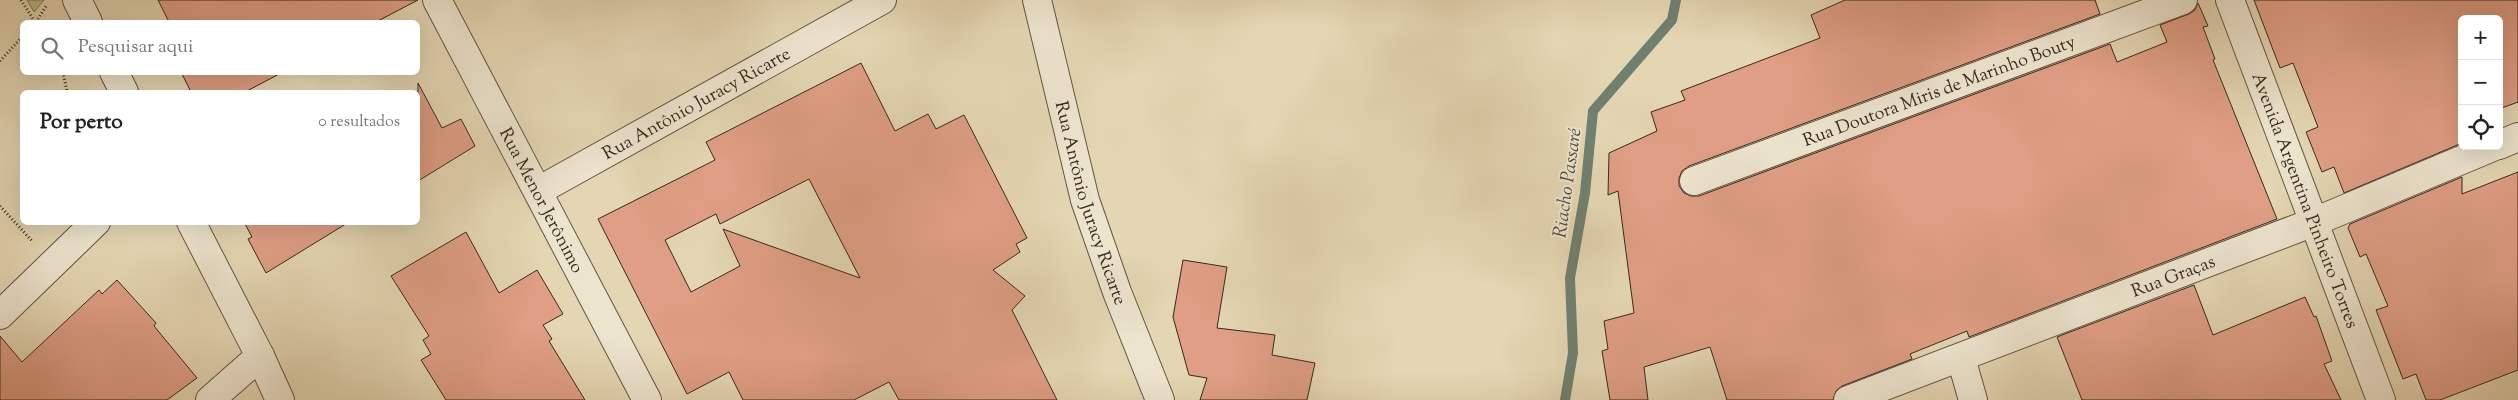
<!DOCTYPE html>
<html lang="pt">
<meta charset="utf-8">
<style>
body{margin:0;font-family:"Sorts Mill Goudy",serif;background:#f6f6f6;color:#222}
.controls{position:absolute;right:15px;top:15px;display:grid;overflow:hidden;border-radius:8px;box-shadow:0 5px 20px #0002}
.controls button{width:45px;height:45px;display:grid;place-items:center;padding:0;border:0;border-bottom:1px solid #e0e0e0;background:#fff;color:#222;font:25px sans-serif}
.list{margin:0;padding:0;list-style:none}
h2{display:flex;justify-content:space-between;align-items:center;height:65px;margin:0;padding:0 20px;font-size:21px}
h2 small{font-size:16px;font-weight:400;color:#767676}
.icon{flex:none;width:28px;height:28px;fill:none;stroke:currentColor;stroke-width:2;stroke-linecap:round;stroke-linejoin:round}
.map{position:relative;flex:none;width:2518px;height:400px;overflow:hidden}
.search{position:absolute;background:#fff;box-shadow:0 5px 20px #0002;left:20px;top:20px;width:400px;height:55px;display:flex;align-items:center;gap:12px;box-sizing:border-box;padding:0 18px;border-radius:8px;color:#767676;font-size:19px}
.panel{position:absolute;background:#fff;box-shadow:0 5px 20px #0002;left:20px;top:90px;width:400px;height:135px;border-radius:8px}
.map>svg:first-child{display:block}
</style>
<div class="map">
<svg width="2518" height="400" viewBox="0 0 2518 400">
<rect width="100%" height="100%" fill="#e4d6b3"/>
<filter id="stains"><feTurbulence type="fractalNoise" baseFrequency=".004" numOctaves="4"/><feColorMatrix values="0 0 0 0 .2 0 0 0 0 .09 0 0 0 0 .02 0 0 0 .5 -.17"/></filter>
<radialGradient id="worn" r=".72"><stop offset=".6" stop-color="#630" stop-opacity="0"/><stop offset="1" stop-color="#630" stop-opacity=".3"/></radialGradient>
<path fill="#babc88" stroke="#787252" d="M27,0H44L34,12Z"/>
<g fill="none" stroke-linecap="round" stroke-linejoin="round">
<path stroke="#708070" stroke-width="10" d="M1565,400L1573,353L1570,278L1585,193L1593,111L1672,20L1676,0"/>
</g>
<g fill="#df9e85" stroke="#37291c" fill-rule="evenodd">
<path d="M158,0H418L376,22H169Z"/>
<path d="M1845,0H2095L2100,14L1689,166L1682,171L1679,178V186L1684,193L1691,196H1699L2110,44L2117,62L2167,42L2160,25L2189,14L2195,10L2198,3L2208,26L2203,27L2215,59L2213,60L2277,219L1969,337L1967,331L1910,354L1912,359L1842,386L1836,391L1833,400H1727L1710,347L1644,367L1648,400H1610L1602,351L1608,349L1604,321L1634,313L1618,191L1608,195L1609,153L1657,131L1651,112L1685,100L1681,91L1820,38L1811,15Z"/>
<path d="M2254,0H2518V102L2499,109V19H2462V143L2344,193L2334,167L2322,172L2306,132L2318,127L2293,63L2280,68Z"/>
<path d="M861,63L895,131L928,114L936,129L964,115L1027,238L1016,244L1020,252L993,270L1025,296L1012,310L1057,400H899L889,382L854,400H743L729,372L687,394L598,219L715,160L706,142ZM809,179L860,278L723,229L740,266L691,292L665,240L716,214L720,224Z"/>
<path d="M181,72H283L245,92H191Z"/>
<path d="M418,83L442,128L461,119L475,146L418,181Z"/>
<path d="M2518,172V370L2440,400H2426L2416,374L2403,379L2376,310L2388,306L2366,254L2360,257L2348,228L2350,224L2462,177V194Z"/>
<path d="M244,222H349L266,273L248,239L252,237Z"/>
<path d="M466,232L499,293L537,270L563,314L543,325L552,339L549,341L585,400H446L421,360L431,354L423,340L429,336L391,276Z"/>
<path d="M1183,260L1227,267L1217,328L1275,335L1272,355L1315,363L1307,400H1200L1207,378L1189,375L1173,317Z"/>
<path d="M117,280L156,323L154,326L197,378L167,400H0V336L22,362L99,290L102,294Z"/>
<path d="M2194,285L2213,335L2305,297L2314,317L2316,316L2332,361L2324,364L2341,400H2082L2057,337Z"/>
</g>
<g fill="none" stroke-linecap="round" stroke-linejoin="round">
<defs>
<g id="minor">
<path d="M77,0L88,22"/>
<path id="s1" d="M437,0L647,400"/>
<path id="s2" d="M1037,0L1085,200L1117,292L1160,400"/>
<path id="s3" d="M2230,0L2381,400"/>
<path d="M114,72L124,92"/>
<path d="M2499,145L2518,137"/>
<path id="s4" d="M1694,181L2183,0"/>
<path id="s5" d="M538,191L882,0"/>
<path d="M191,222L260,356L280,400"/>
<path d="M0,315L96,222"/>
<path d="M1961,358L1973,400"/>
<path d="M210,400L260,356"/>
<path id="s6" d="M1848,400L2314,222L2495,146"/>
</g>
</defs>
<use href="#minor" stroke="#625442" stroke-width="30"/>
<g stroke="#37291c" stroke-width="3" stroke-dasharray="1 2.5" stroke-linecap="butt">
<path d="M21,0L35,22"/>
<path d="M36,22L46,6"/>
<path d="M0,61L22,37"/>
<path d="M63,72L67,92"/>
<path d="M0,206L32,241"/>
</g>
<use href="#minor" stroke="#ede4ce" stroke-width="28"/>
</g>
<g text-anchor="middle" stroke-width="4" stroke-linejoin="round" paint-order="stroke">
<g font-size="18" fill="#37291c" stroke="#ede4ce">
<text dy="6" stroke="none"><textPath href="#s4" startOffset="261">Rua Doutora Miris de Marinho Bouty</textPath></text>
<text dy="6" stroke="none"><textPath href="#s5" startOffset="181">Rua Antônio Juracy Ricarte</textPath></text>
<text dy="6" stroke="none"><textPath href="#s1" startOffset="226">Rua Menor Jerônimo</textPath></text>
<text dy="6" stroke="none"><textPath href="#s3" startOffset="214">Avenida Argentina Pinheiro Torres</textPath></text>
<text dy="6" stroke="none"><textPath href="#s2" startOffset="210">Rua Antônio Juracy Ricarte</textPath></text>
<text dy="6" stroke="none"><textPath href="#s6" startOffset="348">Rua Graças</textPath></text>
</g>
<g font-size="19" font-style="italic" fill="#4f4d3f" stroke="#ede4ce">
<text transform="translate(1566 183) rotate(-82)" y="7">Riacho Passaré</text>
</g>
</g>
<rect width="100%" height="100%" filter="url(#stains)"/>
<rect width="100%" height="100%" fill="url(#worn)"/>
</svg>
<div class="controls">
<button>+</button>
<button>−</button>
<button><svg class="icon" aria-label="locate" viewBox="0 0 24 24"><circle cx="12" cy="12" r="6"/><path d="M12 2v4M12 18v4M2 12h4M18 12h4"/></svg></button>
</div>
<div class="search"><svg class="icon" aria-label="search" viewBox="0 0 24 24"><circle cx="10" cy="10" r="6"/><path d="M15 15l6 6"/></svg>Pesquisar aqui</div>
<section class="panel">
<h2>Por perto<small>0 resultados</small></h2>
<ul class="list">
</ul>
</section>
</div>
